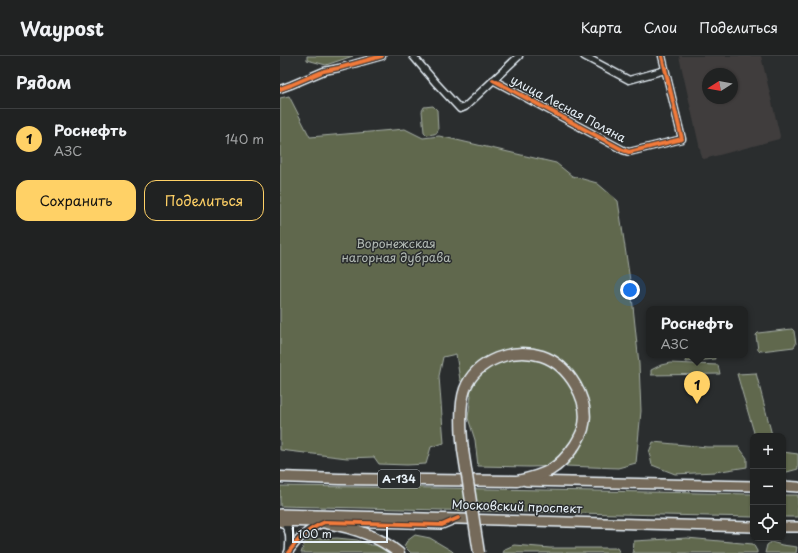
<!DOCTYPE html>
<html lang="ru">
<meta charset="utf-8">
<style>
body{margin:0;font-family:"Playpen Sans",sans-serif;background:#282a2a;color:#f1f3f6}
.controls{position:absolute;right:12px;bottom:12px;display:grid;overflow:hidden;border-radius:8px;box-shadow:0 1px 3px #0004}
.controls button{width:36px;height:36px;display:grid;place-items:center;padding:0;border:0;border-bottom:1px solid #3d3f40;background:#202222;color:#f1f3f6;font:20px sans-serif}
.compass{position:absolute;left:422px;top:12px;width:36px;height:36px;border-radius:50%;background:#202222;box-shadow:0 1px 3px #0004;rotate:259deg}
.scale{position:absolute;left:12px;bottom:10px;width:96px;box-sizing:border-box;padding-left:4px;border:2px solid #e8f1f8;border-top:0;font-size:11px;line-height:14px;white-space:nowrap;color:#e8f1f8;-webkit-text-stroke:3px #2a2d2e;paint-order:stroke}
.you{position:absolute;left:350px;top:234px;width:14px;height:14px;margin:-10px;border:3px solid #fff;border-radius:50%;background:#1a73e8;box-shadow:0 0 0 6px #1a73e833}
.badge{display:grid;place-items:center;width:26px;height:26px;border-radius:50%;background:#ffd166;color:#111;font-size:13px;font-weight:700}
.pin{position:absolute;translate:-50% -33px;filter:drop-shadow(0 1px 2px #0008)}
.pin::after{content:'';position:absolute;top:21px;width:14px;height:12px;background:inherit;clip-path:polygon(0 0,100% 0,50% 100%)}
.popup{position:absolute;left:366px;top:250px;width:102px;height:52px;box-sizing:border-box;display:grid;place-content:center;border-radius:8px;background:#202222;filter:drop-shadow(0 1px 3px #0005);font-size:13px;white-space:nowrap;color:#a2a4a5}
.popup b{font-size:15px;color:#f1f3f6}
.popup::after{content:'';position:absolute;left:50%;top:100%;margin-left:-8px;border:8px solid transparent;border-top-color:#202222}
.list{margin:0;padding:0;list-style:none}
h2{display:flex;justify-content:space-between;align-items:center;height:52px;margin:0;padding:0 16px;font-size:17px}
h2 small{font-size:13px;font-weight:400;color:#a2a4a5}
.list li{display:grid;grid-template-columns:26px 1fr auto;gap:12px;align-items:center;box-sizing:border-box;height:60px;padding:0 16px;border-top:1px solid #3d3f40}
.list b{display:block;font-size:15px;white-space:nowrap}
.list p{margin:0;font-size:13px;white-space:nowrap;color:#a2a4a5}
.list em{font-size:13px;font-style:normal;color:#a2a4a5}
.actions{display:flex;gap:8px;padding:12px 16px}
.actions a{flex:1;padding:9px 0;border:1px solid #ffd166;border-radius:12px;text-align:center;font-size:14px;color:#ffd166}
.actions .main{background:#ffd166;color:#111}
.icon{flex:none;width:22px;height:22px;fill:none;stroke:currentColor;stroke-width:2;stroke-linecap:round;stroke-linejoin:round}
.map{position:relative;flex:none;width:518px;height:497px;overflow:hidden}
header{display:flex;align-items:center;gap:24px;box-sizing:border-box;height:56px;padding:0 20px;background:#202222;border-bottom:1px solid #3d3f40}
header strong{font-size:19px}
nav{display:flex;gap:22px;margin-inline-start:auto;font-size:14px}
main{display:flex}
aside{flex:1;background:#202222}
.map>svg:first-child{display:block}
</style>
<header>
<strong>Waypost</strong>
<nav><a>Карта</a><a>Слои</a><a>Поделиться</a></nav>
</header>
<main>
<aside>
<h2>Рядом<small></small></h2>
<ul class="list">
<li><span class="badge">1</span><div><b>Роснефть</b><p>АЗС</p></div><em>140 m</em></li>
</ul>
<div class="actions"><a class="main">Сохранить</a><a>Поделиться</a></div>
</aside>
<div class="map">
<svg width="518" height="497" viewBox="0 0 518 497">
<rect width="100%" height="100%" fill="#2a2d2e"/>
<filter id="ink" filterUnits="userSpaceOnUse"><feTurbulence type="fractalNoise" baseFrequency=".025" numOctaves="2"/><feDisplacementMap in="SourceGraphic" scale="8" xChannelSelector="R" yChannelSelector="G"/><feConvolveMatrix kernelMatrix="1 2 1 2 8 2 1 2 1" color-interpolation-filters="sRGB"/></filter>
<g filter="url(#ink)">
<path fill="#403e3e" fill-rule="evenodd" d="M399,0H481L500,80L499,83L424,103L422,102ZM428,18H452V42H428Z"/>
<g fill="#60684e" stroke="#a4aca3">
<path d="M27,0H73L46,9L27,4Z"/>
<path d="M9,40L30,81L125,73L143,82L159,80L276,107L292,120L317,127L338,145L351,231L359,308L361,355L356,407L338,412L285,410L249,411L198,410L195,384L188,362L191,339L180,324L176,298L163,301L159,320L164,387L151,391L146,408L127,409L99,408L94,401L67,402L0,394V42Z"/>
<path d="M153,50L157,54L158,74C157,79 152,78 147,79L144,76L142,55L144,51Z"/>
<path d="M512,273L514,275L516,288L514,291L481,295L478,294L476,279L478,277Z"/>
<path d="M405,299H434L435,303L406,306Z"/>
<path d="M390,307L438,309L440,318L371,319V314L381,309Z"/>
<path d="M476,317L492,379L493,380H475L463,339L457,318Z"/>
<path d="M373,386L427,391H459L467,402V411L435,416L395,418L372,409L369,396Z"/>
<path d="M503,396L518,398V413L507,416L503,414Z"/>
<path d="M0,430L159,432L473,438V461L161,454L0,450Z"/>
<rect x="503" y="439" width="15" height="22"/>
<path d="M135,479L150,482L172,495L174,497H131L124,490L127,485Z"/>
<path d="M57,482L77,484L91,489H99L111,497H21L25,486L34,483Z"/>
<path d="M407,482L473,488L477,495V497H353L354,485Z"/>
<path d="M491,486L502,489L517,491L516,497H485L487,489Z"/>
<path d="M234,489L270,492H337L340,497H223L225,493Z"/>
</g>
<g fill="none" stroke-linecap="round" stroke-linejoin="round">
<defs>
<g id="minor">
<path d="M133,0L156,27L180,53L185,51L239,0"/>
<path d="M304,0L349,24L385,14"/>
<path d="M213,24L343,94L349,96L402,83L382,0"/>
<path d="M0,33L11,29L44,15L59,12L102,0"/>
</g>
<g id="tertiary">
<path d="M0,465C12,472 10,484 9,496"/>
<path d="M60,466L162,469L174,464"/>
<path d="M8,497C18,483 27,473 43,467"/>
</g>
<g id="primary">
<path d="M246,425L473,430"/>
<path d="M503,430L518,431"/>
<path d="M0,458L473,471"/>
<path d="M503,471H518"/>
</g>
<g id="trunk">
<path d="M0,421L60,423L237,425C265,419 278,414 295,389C298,384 301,379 303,373C311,345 289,309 262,300C233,291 196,304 185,333C179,350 181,376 183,394"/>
<path d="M0,465C14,465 33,464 46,467C72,471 98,480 119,497"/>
</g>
</defs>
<use href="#minor" stroke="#e8f1f8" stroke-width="9"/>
<use href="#tertiary" stroke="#e8f1f8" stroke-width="10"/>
<use href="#primary" stroke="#e8f1f8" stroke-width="12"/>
<use href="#trunk" stroke="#e8f1f8" stroke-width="13"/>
<use href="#minor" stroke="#2a2d2e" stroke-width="6"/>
<use href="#tertiary" stroke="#2a2d2e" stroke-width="7"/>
<use href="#primary" stroke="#746a5a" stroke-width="9"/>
<use href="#trunk" stroke="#746a5a" stroke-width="10"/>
<defs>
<path id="trunk-bridge" d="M183,394L199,497"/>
</defs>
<use href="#trunk-bridge" stroke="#e8f1f8" stroke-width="13" stroke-linecap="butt"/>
<use href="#trunk-bridge" stroke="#746a5a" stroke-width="10"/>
<defs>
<g id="cycleway">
<path d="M213,24L343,94L349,96L402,83L382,0"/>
<path d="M0,33L11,29L44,15L59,12L102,0"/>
<path d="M8,497C19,482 28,473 45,466L162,469L178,462"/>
</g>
</defs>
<use href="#cycleway" stroke="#2a2d2e" stroke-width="6"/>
<use href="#cycleway" stroke="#f17a3a" stroke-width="4"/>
</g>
</g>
<g text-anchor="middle" stroke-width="3" stroke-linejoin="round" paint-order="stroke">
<rect fill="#2a2d2e" stroke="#afb6bb" stroke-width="1" x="98" y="414" width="42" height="18" rx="3"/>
<g font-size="11" font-weight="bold" fill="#e8f1f8">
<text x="119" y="427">А-134</text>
</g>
<g font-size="12" fill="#e8f1f8" stroke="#2a2d2e">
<text transform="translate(288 53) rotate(28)" y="4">улица Лесная Поляна</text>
<text transform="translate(237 451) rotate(2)" y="4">Московский проспект</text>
</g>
<g font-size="12" fill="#b2bab4" stroke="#2a2d2e">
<text x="116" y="192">Воронежская<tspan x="116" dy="14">нагорная дубрава</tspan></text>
</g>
</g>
</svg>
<div class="controls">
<button>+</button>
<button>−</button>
<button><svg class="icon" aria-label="locate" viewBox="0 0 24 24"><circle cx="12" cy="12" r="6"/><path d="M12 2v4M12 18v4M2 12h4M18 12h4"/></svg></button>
</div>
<svg class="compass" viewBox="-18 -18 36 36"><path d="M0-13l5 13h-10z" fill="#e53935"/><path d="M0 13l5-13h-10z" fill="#a2a4a5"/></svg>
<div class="scale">100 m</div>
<div class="you"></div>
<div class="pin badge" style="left:417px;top:348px">1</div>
<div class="popup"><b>Роснефть</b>АЗС</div>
</div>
</main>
